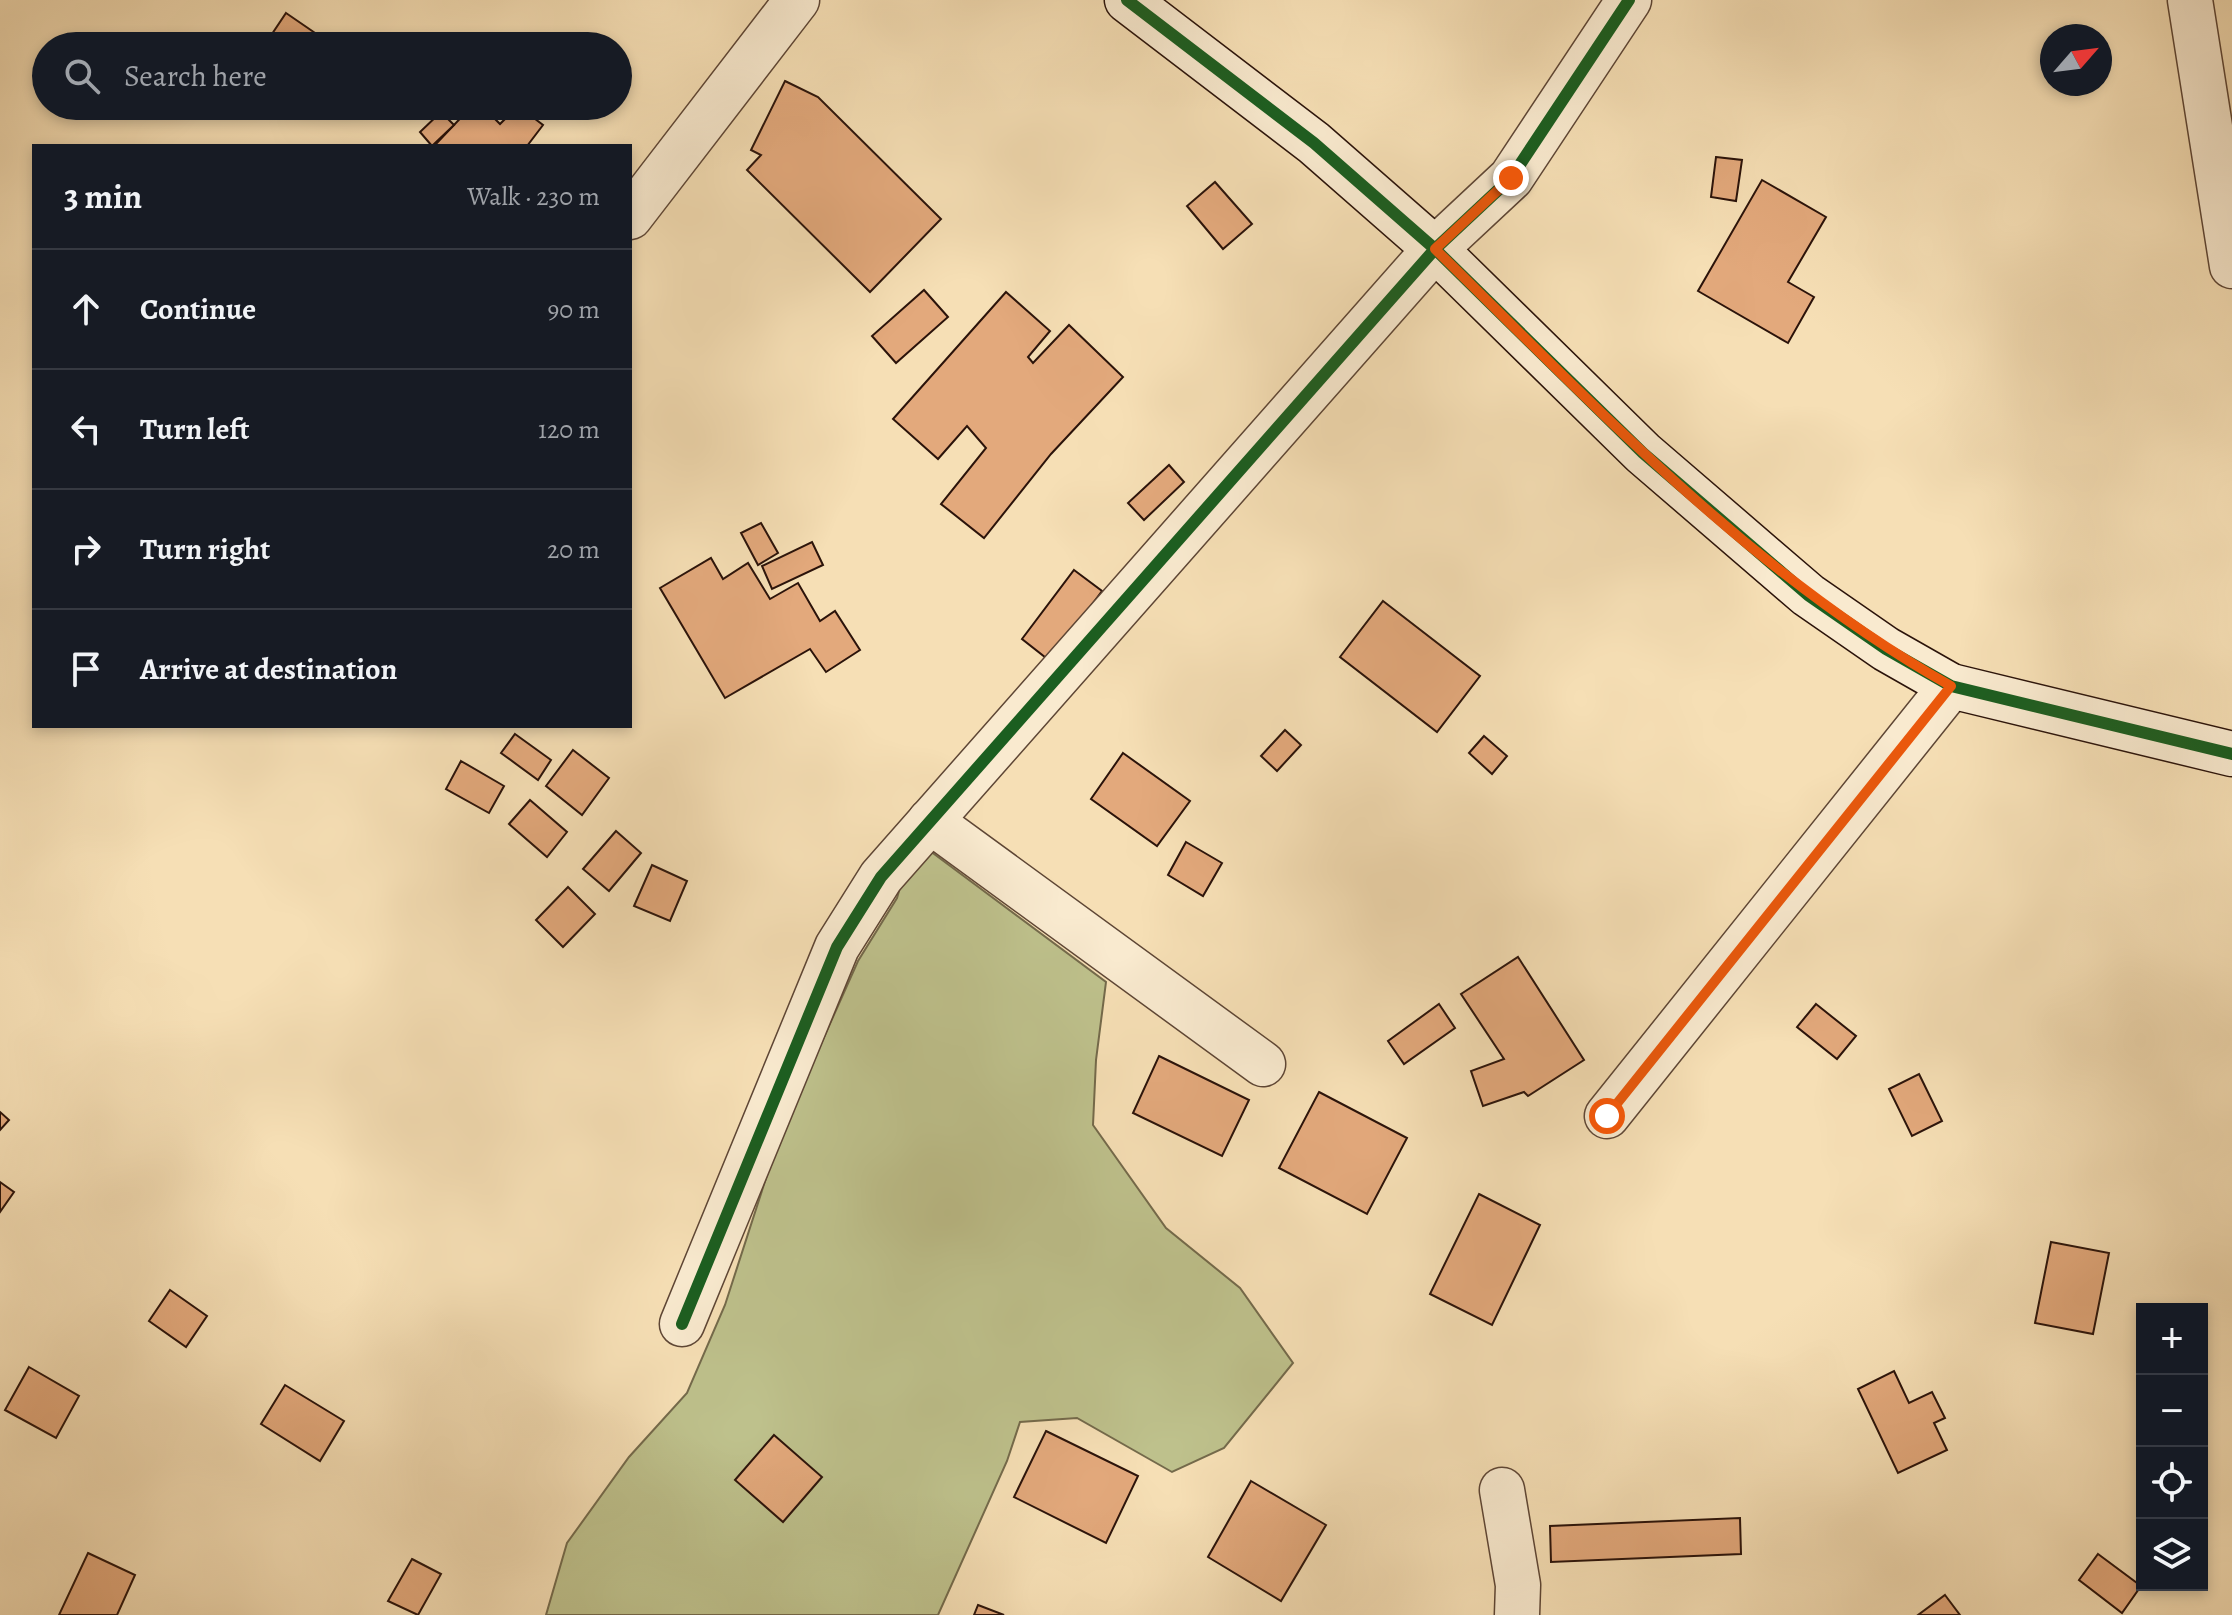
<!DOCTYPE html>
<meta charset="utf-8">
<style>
body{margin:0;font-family:Alegreya,serif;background:#242831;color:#f1f3f6}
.controls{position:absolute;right:24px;bottom:24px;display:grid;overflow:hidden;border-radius:0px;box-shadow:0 4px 12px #0003}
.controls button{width:72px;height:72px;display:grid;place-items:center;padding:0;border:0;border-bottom:2px solid #363941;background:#171b24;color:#f1f3f6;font:40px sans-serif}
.compass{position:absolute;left:2040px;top:24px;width:72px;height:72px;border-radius:50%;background:#171b24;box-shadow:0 4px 12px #0003;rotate:62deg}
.stop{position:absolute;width:24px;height:24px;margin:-18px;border:6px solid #ea580c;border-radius:50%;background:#fff}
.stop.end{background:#ea580c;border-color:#fff;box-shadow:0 2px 8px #0008}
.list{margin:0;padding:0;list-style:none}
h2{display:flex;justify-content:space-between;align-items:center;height:104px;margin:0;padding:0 32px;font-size:34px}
h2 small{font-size:26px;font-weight:400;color:#9ea1a6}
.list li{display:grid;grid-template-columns:52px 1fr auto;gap:24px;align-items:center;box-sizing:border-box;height:120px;padding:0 32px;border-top:2px solid #363941}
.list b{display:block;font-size:30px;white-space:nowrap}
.list em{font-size:26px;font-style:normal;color:#9ea1a6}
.icon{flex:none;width:44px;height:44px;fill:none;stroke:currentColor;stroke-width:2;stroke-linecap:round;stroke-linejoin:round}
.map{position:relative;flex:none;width:2232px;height:1615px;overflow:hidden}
.search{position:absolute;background:#171b24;box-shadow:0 4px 12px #0003;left:32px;top:32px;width:600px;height:88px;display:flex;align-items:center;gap:20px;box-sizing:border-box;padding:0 28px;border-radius:44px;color:#9ea1a6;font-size:30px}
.panel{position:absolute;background:#171b24;box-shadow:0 4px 12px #0003;left:32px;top:144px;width:600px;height:584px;border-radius:0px}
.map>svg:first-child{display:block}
</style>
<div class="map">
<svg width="2232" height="1615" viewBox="0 0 2232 1615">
<rect width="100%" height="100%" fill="#f6dfb5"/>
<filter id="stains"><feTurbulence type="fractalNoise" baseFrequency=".0025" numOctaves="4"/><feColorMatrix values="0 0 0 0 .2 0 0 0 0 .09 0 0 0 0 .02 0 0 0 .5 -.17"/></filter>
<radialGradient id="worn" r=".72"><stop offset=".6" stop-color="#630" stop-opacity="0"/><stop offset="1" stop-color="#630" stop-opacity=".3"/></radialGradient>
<path fill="#bec18c" stroke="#746a4b" stroke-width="2" d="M914,839L1106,982L1096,1060L1093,1125L1166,1228L1240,1288L1293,1363L1224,1448L1172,1472L1077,1418L1020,1422L1007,1461L938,1615H546L567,1543L629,1457L687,1393L725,1305L779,1138L858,961L897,898Z"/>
<g fill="#e3a97c" stroke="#2b130a" stroke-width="2">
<path d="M286,13L334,46H264Z"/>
<path d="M785,81L818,97L941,219L870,292L747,170L761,155L751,150Z"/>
<path d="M472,106H482L500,124L518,106L543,125L527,146H434Z"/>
<path d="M441,112L454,125L432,146L420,132Z"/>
<path d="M1716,157L1742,160L1736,201L1711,197Z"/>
<path d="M1762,180L1826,217L1788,282L1814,297L1788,343L1698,291Z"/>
<path d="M1215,182L1252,224L1223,249L1187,206Z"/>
<path d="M924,290L948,317L896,363L872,336Z"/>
<path d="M1006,292L1050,331L1028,357L1033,363L1069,325L1123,377L1051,454L984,538L941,504L986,448L967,426L938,459L893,419Z"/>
<path d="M1169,465L1184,482L1144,520L1128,503Z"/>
<path d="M761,523L778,553L758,565L741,533Z"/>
<path d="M812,542L823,565L772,589L762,566Z"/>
<path d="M711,558L723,579L748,563L770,599L798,583L820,621L835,611L860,650L826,672L810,649L725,698L660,588Z"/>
<path d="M1074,570L1102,591L1050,661L1022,639Z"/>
<path d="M1383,601L1480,676L1437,732L1340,657Z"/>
<path d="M1285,730L1301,745L1277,771L1261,756Z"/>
<path d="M515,734L551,760L538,780L501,753Z"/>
<path d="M1484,736L1507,756L1492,774L1469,753Z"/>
<path d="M573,750L609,778L582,815L546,786Z"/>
<path d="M1123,753L1190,801L1157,846L1091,799Z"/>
<path d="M461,761L504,786L489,813L446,789Z"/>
<path d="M530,800L567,832L547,857L509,824Z"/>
<path d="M616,831L641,853L609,891L583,869Z"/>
<path d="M1186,842L1222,863L1203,896L1168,875Z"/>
<path d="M652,865L687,881L670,921L634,906Z"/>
<path d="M568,887L595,914L563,947L536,920Z"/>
<path d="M1518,957L1584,1060L1528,1096L1524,1092L1483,1106L1471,1071L1504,1059L1461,994Z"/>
<path d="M1439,1004L1455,1028L1404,1064L1388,1041Z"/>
<path d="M1816,1004L1856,1036L1837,1059L1797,1027Z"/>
<path d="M1159,1056L1249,1100L1222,1156L1133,1113Z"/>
<path d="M1919,1074L1942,1121L1912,1136L1889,1089Z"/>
<path d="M1319,1092L1407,1138L1367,1214L1279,1168Z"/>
<path d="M0,1112L9,1120L0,1130Z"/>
<path d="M0,1182L14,1192L0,1212Z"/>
<path d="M1479,1194L1540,1225L1492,1325L1430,1294Z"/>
<path d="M2051,1242L2109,1253L2093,1334L2035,1323Z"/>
<path d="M170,1290L207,1316L186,1347L149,1321Z"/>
<path d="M29,1367L79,1396L56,1438L5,1410Z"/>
<path d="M1894,1371L1909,1403L1932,1392L1945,1418L1934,1423L1947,1450L1898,1473L1858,1389Z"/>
<path d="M285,1385L344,1421L320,1461L261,1424Z"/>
<path d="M1046,1431L1138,1476L1106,1543L1014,1497Z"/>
<path d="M774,1435L822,1477L783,1522L735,1480Z"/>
<path d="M1251,1481L1326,1525L1281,1601L1208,1557Z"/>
<path d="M1740,1518L1741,1554L1551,1562L1550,1526Z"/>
<path d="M88,1553L135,1575L117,1615H59Z"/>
<path d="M2098,1554L2141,1586L2122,1613L2079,1580Z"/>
<path d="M412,1559L441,1574L418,1615L388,1601Z"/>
<path d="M1945,1595L1960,1615H1918Z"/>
<path d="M978,1605L1004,1615H974Z"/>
</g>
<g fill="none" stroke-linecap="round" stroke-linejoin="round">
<defs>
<g id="street">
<path d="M2190,0L2232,266"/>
<path d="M630,217L797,0"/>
<path d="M930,821L1263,1064"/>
<path d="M1607,1116L1951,686"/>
<path d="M682,1324L837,947L881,877L1435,249L1511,178L1629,0"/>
<path d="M1502,1490L1518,1585L1517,1615"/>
</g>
<path id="secondary" d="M1127,0L1314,143L1435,249L1643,453L1808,595L1886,649L1951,686L2232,754"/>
</defs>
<use href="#street" stroke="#5e4635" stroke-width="47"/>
<use href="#secondary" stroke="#2b130a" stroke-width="47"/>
<use href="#street" stroke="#f9eacf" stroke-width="44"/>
<use href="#secondary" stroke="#f9eacf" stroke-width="44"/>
<defs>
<g id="cycleway">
<path d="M1127,0L1314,143L1435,249L1643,453L1808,595L1886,649L1951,686L2232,754"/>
<path d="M682,1324L837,947L881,877L1435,249L1511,178L1629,0"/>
</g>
</defs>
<use href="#cycleway" stroke="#f9eacf" stroke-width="17"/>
<use href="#cycleway" stroke="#1b5e20" stroke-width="12"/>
</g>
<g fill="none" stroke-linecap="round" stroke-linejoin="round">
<path stroke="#ea580c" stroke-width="10" d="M1511,178L1435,249C1596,407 1753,575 1951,686L1607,1116"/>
</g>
<rect width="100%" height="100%" filter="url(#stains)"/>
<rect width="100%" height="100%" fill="url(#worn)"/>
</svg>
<div class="controls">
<button>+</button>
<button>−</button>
<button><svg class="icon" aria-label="locate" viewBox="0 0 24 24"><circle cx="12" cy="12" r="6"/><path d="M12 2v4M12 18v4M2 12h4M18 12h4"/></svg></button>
<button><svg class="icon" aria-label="layers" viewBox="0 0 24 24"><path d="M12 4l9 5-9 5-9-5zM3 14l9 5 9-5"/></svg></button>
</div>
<svg class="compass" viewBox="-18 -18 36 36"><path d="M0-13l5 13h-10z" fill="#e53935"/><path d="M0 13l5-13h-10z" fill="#9ea1a6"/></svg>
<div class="stop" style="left:1607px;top:1116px"></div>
<div class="stop end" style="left:1511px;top:178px"></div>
<div class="search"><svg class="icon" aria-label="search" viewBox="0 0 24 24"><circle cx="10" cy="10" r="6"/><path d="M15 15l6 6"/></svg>Search here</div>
<section class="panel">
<h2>3 min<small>Walk · 230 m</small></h2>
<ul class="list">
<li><svg class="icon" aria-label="ahead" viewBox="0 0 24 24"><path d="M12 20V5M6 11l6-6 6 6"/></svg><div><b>Continue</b></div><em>90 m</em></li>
<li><svg class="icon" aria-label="left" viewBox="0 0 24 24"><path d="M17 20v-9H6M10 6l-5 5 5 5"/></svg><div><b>Turn left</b></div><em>120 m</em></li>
<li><svg class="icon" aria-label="right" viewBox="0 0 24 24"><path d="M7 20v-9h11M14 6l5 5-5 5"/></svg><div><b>Turn right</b></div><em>20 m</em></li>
<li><svg class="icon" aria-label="arrive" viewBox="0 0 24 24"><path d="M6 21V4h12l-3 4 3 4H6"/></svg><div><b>Arrive at destination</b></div></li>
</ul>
</section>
</div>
